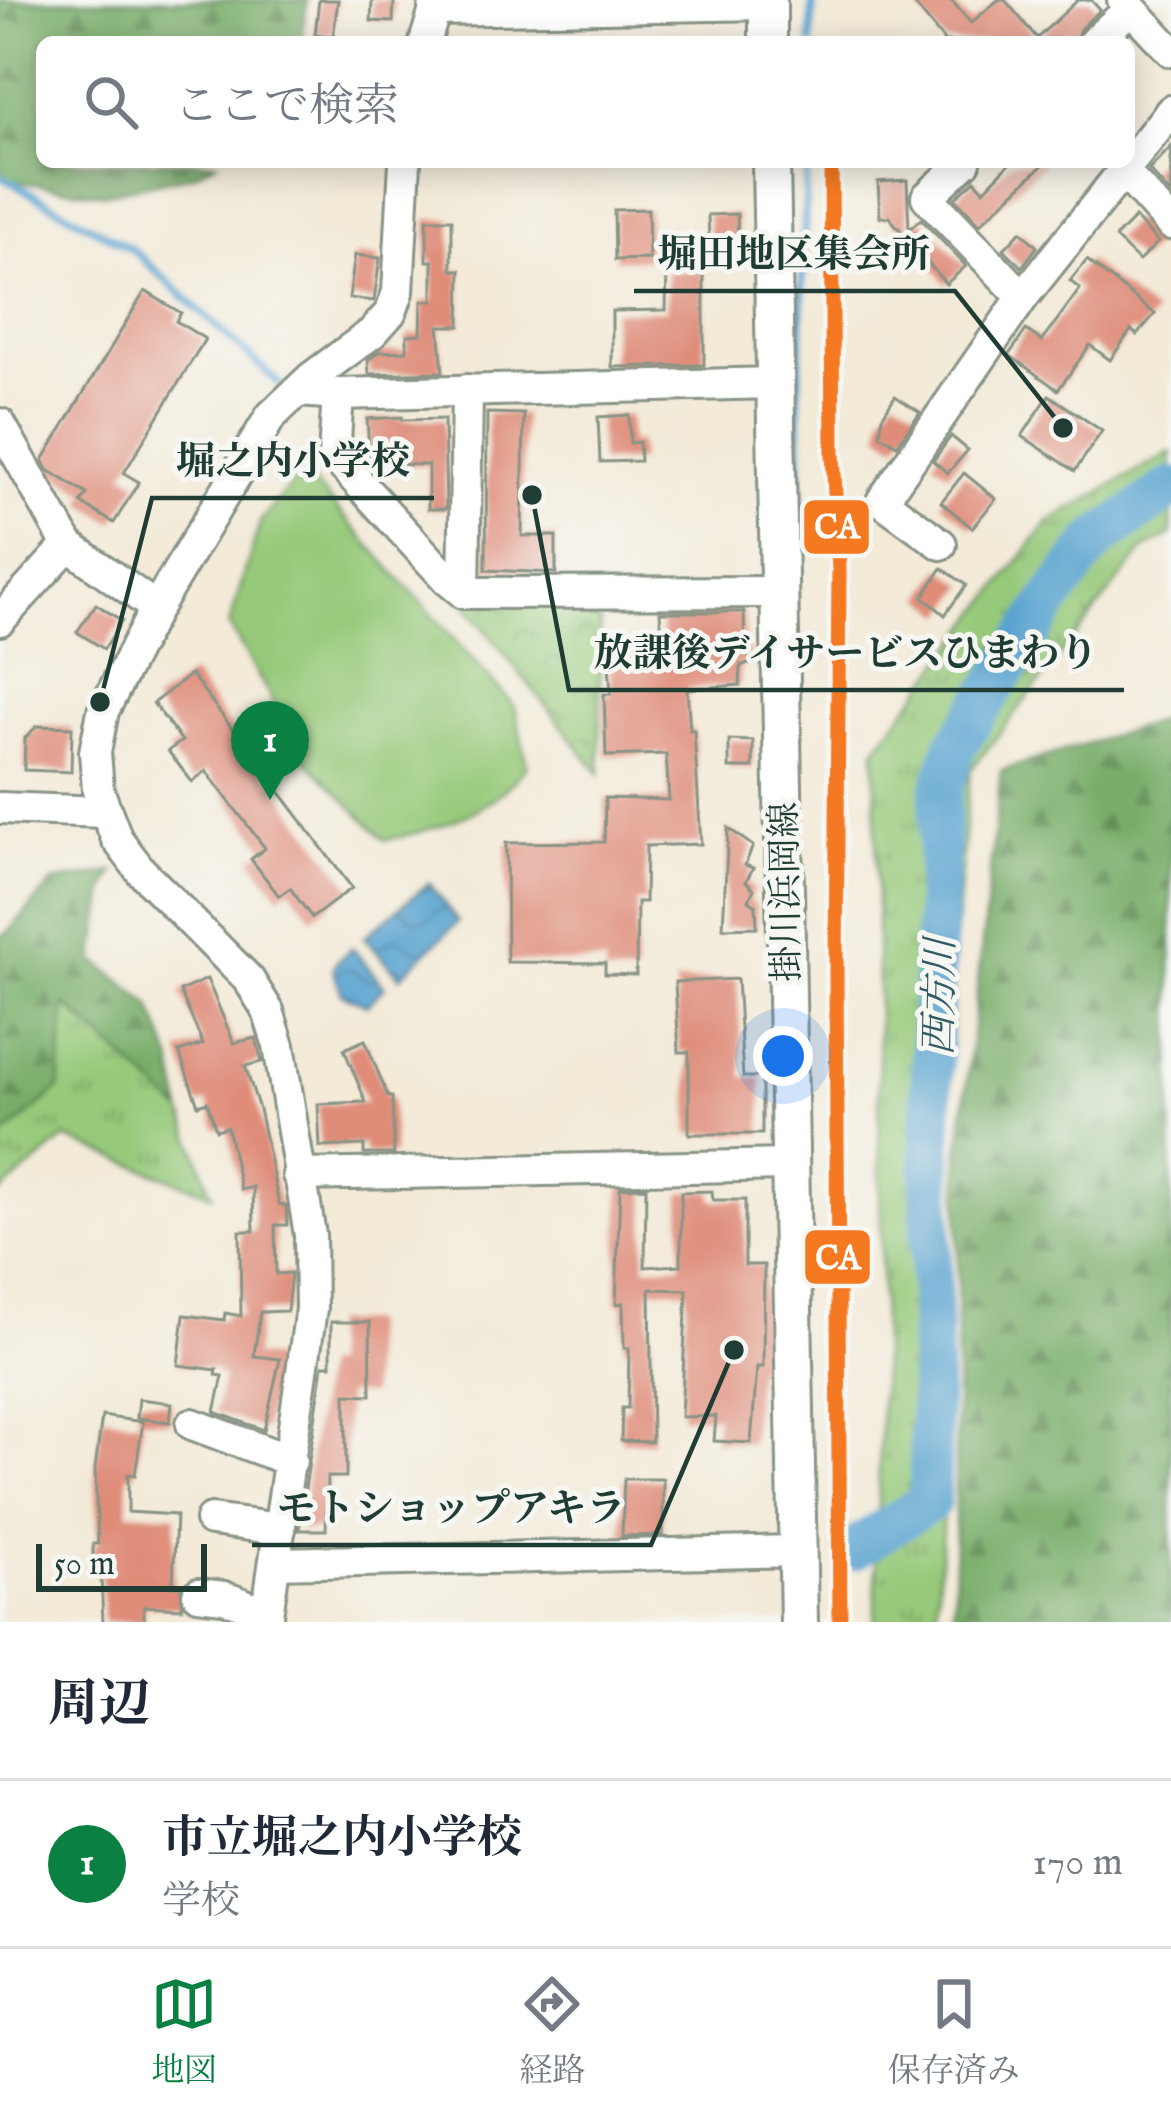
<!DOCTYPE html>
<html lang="ja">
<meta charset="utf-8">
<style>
body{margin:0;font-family:"IM FELL English","Noto Serif JP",serif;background:#f2f2f3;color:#1f2937}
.scale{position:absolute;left:36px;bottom:30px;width:171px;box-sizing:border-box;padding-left:12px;border:6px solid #1f3d34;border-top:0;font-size:33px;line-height:42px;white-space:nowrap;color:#1f3d34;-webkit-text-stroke:9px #f6f6f2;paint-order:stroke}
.you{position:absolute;left:783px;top:1056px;width:42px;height:42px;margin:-30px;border:9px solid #fff;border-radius:50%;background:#1a73e8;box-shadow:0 0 0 18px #1a73e833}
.badge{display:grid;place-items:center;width:78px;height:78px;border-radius:50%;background:#0b8043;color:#fff;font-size:39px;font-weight:700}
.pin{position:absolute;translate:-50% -99px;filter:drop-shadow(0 3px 6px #0008)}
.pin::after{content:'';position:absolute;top:63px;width:42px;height:36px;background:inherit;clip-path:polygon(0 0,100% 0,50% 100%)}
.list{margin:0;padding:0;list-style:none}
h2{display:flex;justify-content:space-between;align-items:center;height:156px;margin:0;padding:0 48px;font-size:51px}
h2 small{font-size:39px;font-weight:400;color:#747a83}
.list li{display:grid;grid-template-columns:78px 1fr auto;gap:36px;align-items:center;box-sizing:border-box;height:168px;padding:0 48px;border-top:3px solid #e0e1e3}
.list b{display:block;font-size:45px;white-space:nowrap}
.list p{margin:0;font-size:39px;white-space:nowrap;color:#747a83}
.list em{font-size:39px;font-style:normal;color:#747a83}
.icon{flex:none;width:66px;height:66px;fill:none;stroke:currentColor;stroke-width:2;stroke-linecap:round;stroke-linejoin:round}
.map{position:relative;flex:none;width:1171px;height:1622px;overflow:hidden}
.search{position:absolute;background:#fff;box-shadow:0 6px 30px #0003;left:36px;right:36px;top:36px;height:132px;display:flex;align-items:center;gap:30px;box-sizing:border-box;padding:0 42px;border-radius:18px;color:#747a83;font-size:45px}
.sheet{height:324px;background:#fff}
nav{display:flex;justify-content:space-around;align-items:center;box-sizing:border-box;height:168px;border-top:3px solid #e0e1e3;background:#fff;font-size:33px;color:#747a83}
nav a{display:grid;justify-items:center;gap:6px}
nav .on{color:#0b8043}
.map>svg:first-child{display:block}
</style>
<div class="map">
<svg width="1171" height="1622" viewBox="0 0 1171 1622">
<defs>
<pattern id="grass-tufts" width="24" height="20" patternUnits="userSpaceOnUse" patternTransform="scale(3)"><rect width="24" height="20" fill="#96c979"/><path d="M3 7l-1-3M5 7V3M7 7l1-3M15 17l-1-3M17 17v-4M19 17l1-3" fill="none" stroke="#7aa464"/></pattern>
<pattern id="forest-firs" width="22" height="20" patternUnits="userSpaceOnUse" patternTransform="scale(3)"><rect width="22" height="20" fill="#78ad69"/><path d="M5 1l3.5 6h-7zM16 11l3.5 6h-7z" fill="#628e57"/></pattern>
<pattern id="park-crowns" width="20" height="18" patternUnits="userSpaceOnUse" patternTransform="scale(3)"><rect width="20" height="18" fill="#96c979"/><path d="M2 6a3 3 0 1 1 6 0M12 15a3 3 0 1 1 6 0" fill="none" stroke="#7aa464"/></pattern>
<pattern id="water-waves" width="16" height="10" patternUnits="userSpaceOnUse" patternTransform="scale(3)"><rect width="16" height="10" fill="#58a3d0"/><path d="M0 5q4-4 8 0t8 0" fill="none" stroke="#4886aa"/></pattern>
</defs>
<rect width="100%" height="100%" fill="#f6f6f2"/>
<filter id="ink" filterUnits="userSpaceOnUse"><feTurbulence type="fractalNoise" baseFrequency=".00833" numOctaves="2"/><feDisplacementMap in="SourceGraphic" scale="24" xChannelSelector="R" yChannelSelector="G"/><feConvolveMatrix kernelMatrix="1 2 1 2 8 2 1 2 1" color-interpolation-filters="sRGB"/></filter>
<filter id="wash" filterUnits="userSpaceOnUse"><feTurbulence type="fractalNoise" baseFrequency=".004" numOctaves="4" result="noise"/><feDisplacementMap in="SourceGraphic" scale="48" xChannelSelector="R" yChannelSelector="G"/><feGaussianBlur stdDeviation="2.7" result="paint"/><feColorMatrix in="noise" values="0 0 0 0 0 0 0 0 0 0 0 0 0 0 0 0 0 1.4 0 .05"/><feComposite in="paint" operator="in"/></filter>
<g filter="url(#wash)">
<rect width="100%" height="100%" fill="#f3ead8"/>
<g fill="url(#grass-tufts)" stroke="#5a8356" stroke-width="3">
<path d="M1171,452V535L1144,549L970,771L931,1211L944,1499L936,1622H875L882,1356L875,750L1048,522Z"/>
<path d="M64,1003L182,1111L212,1195L65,1138L0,1193V1138L59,1089Z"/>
</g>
<g fill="url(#forest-firs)" stroke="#4c754e" stroke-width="3">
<path d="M0,0H307L302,42H42V162H216L193,175L102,194L0,179Z"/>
<path d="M1171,717V1622H954L959,1155L1001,771Z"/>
<path d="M114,872L105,892L94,960L150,1004L172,1059L182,1111L65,1004L59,1089L0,1139V935L6,934L53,882Z"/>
</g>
<path fill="url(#park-crowns)" stroke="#5a8356" stroke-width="3" d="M461,599L600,605V774Z"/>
<path fill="#96c979" stroke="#5a8356" stroke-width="3" d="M303,471L515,707L527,766C488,814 444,828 385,840L307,761L229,625L261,520Z"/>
<g fill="url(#water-waves)" stroke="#3c7082" stroke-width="3">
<path d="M429,883L458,922L400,977L364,937Z"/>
<path d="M352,948L385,987L367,1005L342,994L333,970L335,963Z"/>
</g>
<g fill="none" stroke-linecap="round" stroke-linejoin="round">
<g stroke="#58a3d0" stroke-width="8">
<path d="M811,42L813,0"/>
<path d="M0,176L132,249L281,385"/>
<path d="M794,540L801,521L798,396L807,162"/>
</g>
<path stroke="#58a3d0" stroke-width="42" d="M854,1549L930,1501L932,1023L941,792L955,747L1057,592L1096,541L1171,488"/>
</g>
<g id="blocks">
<g fill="#df8c79">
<path d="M319,0H338L333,37L315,34Z"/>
<path d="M372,0H394L393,22L371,21Z"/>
<path d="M911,0H951L971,23L998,0H1005L1037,38L1078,0H1091L1100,10L1080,29L1075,42H945Z"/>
<path d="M1171,147V195L1149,170Z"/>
<path d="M1011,162H1046L980,224L955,198L975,180L984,190Z"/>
<path d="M907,180L909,229L921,219L966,266L946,284L889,217H880L878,182Z"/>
<path d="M648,209L649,259L615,260L614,210Z"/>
<path d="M737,214L739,263L710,264L708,215Z"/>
<path d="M1135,218L1158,242L1139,261L1115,238Z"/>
<path d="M427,219H452V270H461L460,326H439L443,372L369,374L368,360L379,352L407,351V335L421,334L422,301H433V261H427Z"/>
<path d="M1021,231L1037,247L1022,267L1004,249Z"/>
<path d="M355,255L380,258L374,301L349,298Z"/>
<path d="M1087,260L1155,314L1137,335L1131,330L1110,360L1090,345L1058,390L1009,355L1026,330L1042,341L1080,289L1070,281Z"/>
<path d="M667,271H704V365L612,367V311L666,310Z"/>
<path d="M145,291L181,313L176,321L205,339L124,473L139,482L114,523L81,503L87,494L48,470L43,460Z"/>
<path d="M1049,395L1102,431L1075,471L1022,436Z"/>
<path d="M895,396L920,412L897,445L880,435L882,417Z"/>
<path d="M487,413L524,414L522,536H556V573L486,570Z"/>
<path d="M629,415L630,443L639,442L640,461L600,462L598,417Z"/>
<path d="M402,417V420L444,419L446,509H428V465L370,464L367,419Z"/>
<path d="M951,436L968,450L948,473L933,461Z"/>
<path d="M964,473L996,499L972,528L941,502Z"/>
<path d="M942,568L966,585L945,615L923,597Z"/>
<path d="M96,604L122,621L104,649L77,632Z"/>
<path d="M660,612H744L745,647H749L750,664L741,665L740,685L687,689L690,730H694L701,844L646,846L645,902H637L636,975L605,974V963L507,962L506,843L604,842L605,798L669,800L666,754L606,756L604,694H611L608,647L662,645Z"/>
<path d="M191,674L352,888L312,918L290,888L279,896L251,859L265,848L206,771L192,782L168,751L182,741L153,703Z"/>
<path d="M37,726L72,727L71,772L24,770L25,738Z"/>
<path d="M729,740L753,741V768H729Z"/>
<path d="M728,828L753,846L745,865L753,868L746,881L754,889L749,900L756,905L757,927L723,928Z"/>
<path d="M207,979L234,1043L256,1038L262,1062L245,1066L259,1109L279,1204L286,1206L287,1225H275L276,1274L291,1273L287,1311L260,1312L254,1356L280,1359L264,1430L215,1412L223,1376L216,1375L217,1370L178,1365L184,1315L224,1320L225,1313L241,1316L240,1231H254L253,1187L241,1190L227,1127L216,1130L207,1102L198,1105L179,1052L203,1044L180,991Z"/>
<path d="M737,979L743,1077H762V1134H689V1052H679L675,982Z"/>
<path d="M365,1040L388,1097H392L394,1154H364V1145L320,1147L318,1104L366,1102L344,1049Z"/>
<path d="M646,1187L645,1267L681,1265V1192L712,1191L713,1200H745V1265H764L763,1367H757L751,1443L714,1441L716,1416L681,1417L687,1290L650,1289L652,1442L621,1441L622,1408H628L629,1348H624L623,1303L616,1304L620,1188Z"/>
<path d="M331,1322H370L371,1395L346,1394V1477H327L326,1530H299L323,1365H331Z"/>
<path d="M139,1399L172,1403L170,1422L137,1418Z"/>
<path d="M102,1416L143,1422L135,1475L128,1474V1512L176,1515L173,1586H181L182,1608L144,1606V1622H103L101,1575H93V1544H98L95,1469Z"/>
<path d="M624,1479H663V1535L622,1536Z"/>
</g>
</g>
</g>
<g filter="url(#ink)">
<use href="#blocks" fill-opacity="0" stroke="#899486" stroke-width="3"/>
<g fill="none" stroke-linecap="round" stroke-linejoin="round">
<defs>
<g id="minor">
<path d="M1123,0L1171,51"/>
<path d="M434,10L768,4"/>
<path d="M425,42L438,0"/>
<path d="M1094,42L1130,9"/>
<path d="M965,162L927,197L1023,297"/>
<path d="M1123,171L1171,224"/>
<path d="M467,390L464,593L779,592"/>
<path d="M299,391L338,394L775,383"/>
<path d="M338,394L334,456L448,580L464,593"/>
<path d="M0,424L68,545L156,608"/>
<path d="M941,544L882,501L1023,297L1171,111"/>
<path d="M0,620L68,545"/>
<path d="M0,808L104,812"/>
<path d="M298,1175L790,1165"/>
<path d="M192,1424L291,1461"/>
<path d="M211,1520L280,1529"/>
<path d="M275,1563L798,1551"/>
<path d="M198,1594L224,1597L267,1613"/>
<path d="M266,1622L311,1309L310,1235L279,1046L268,1011L249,980L141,871L117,839L98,790L95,752L103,711L156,608L271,416L311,378L372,333L391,312L398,292L405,162"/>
</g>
<g id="major">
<path d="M768,0V42"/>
<path d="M771,162L799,1622"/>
</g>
</defs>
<use href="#minor" stroke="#899486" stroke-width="36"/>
<use href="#major" stroke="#899486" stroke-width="42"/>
<use href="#minor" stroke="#fff" stroke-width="30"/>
<use href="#major" stroke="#fff" stroke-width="36"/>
<defs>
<path id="rail-1" d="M831,162L833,454L839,570L836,968L840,1622"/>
</defs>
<use href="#rail-1" stroke="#f6f6f2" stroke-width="24"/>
<use href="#rail-1" stroke="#f47921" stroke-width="15"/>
</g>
</g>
<g text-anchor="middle" stroke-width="10" stroke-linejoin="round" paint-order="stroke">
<g font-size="36" fill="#1f3d34" stroke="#f6f6f2">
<text transform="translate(784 892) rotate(-91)" y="13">掛川浜岡線</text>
</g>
<g font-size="39" font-style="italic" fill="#305c63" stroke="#f6f6f2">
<text transform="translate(938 997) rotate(-89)" y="14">西方川</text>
</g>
</g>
<path fill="none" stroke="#1f3d34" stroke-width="4.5" d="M1063 428L955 291H634M100 702L152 498H434M532 495L569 690H1124M734 1350L651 1545H252"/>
<g fill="#1f3d34" stroke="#f6f6f2" stroke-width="4.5">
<circle cx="1063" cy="428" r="12"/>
<circle cx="100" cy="702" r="12"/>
<circle cx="532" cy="495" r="12"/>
<circle cx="734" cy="1350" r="12"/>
</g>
<g font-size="39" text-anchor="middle" font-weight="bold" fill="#1f3d34" stroke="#f6f6f2" stroke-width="10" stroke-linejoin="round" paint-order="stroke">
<text x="794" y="267">堀田地区集会所</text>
<text x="293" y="474">堀之内小学校</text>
<text x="846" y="666">放課後デイサービスひまわり</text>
<text x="451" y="1521">モトショップアキラ</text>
</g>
<g stroke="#f6f6f2" stroke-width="4.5">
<rect x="802" y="498" width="69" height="58" rx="12" fill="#f47921"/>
<rect x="803" y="1228" width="69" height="58" rx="12" fill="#f47921"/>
</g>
<g font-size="33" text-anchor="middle" font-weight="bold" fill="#fff">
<text x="837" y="538">CA</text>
<text x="838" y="1269">CA</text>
</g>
</svg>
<div class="scale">50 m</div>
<div class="you"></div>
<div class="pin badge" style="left:270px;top:800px">1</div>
<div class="search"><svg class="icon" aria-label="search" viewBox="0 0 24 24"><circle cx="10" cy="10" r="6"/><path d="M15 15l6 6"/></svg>ここで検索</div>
</div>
<section class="sheet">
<h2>周辺<small></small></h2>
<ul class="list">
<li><span class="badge">1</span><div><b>市立堀之内小学校</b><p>学校</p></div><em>170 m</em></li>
</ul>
</section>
<nav>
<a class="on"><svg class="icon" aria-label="map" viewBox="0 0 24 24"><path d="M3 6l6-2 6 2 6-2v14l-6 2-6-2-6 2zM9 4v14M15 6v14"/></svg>地図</a>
<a><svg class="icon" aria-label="directions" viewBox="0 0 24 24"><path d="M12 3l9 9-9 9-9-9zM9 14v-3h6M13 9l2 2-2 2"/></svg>経路</a>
<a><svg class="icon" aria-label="saved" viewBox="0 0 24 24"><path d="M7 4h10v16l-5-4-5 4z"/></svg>保存済み</a>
</nav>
